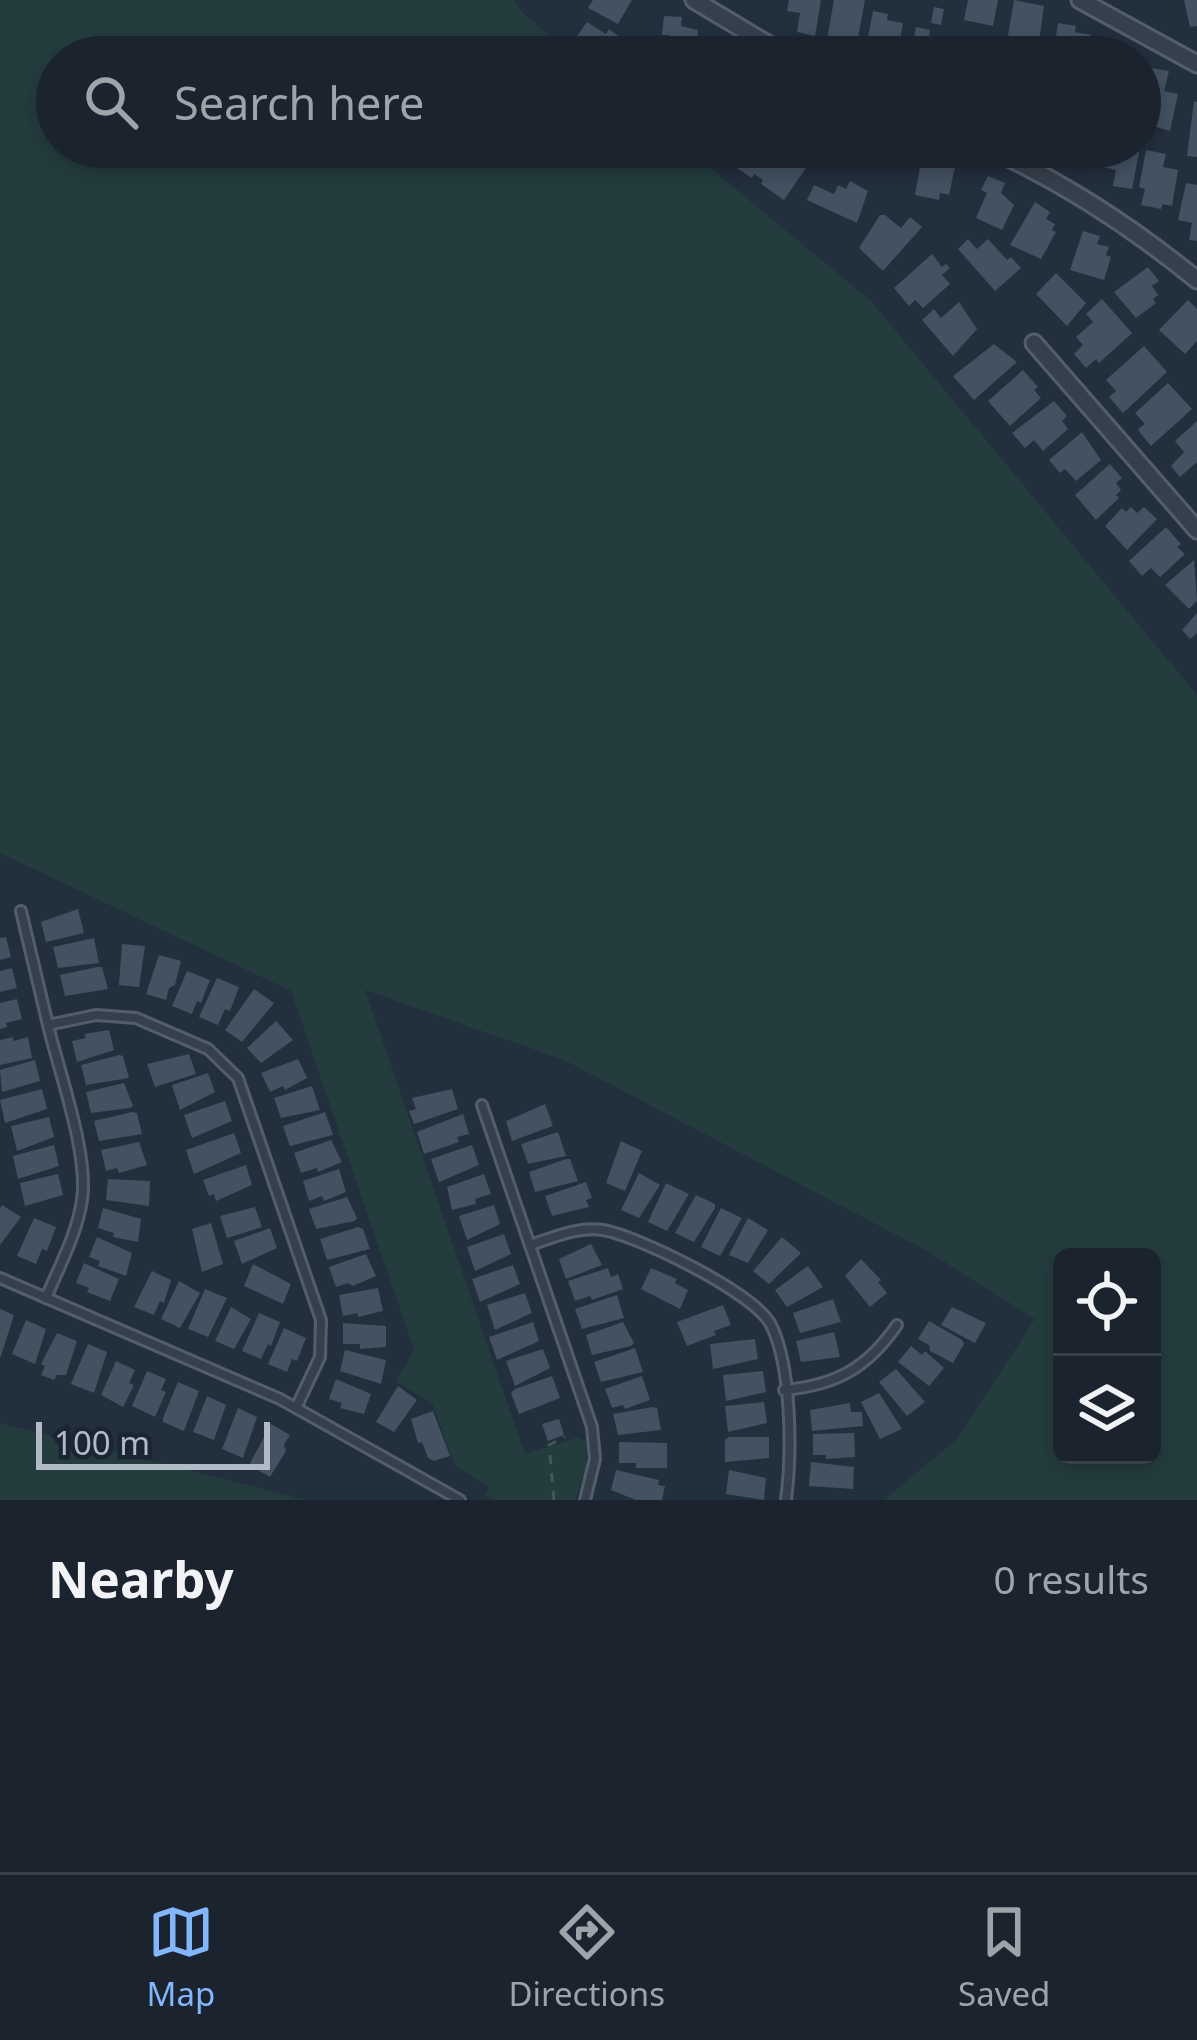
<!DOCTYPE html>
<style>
body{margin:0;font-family:"Noto Sans",sans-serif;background:#232b36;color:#f1f3f6}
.controls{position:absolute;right:36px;bottom:36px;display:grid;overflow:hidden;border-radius:18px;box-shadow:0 6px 18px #0003}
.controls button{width:108px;height:108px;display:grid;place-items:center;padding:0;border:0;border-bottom:3px solid #38404a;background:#1a232e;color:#f1f3f6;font:60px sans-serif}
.scale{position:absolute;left:36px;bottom:30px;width:234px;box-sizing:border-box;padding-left:12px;border:6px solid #b1bbc8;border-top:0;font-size:33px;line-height:42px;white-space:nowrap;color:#b1bbc8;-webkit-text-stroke:9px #1b2532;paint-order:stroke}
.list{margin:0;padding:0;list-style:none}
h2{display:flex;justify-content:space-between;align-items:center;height:156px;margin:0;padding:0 48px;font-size:51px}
h2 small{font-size:39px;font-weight:400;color:#9fa4aa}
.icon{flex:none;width:66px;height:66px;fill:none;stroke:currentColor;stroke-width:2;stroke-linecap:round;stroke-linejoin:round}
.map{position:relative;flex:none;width:1197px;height:1500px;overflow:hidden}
.search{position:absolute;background:#1a232e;box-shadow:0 6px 18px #0003;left:36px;right:36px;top:36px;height:132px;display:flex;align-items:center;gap:30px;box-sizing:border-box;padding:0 42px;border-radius:66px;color:#9fa4aa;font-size:45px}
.sheet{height:372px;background:#1a232e}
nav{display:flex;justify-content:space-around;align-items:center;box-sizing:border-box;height:168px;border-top:3px solid #38404a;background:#1a232e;font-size:33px;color:#9fa4aa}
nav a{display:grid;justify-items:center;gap:6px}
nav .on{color:#83b6fc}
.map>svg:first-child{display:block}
</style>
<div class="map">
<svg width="1197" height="1500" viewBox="0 0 1197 1500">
<rect width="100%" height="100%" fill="#222f3d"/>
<g fill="#243c3e" fill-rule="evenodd">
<path d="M0,0H514L523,13L576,57H57V147H685L871,301L1197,695V1500H884L957,1439L1035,1319L927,1251L564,1060L365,990L525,1454L579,1437L586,1441V1468L575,1500H493L485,1496L490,1487L455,1466L432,1403L396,1382L414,1350L291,991L0,853ZM1062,1257H1152V1455H1062Z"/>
<path d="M0,1423L268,1490L305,1500H0Z"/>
</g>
<g fill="#435161">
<path d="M593,0H632L618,24L588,8Z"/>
<path d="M789,0H821L815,36L797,32L800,13L787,11Z"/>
<path d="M834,0H865L858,38L852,37L849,54L825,50Z"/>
<path d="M968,0H998L993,26L964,20Z"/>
<path d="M1014,0L1044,6L1037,57L1020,56L1021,49L1006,47Z"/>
<path d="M1184,0H1197V26L1190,27Z"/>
<path d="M934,7L944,9L941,25L931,23Z"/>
<path d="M873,11L888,14L887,20L903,23L897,57H879L880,51L866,48Z"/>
<path d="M664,16L682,17L681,26L698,30L696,57H668L669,35H662Z"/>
<path d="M587,22L606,34L609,29L624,40L613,57H590L571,45Z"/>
<path d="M1058,23L1076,26L1075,32L1091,35L1087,57H1053Z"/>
<path d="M916,27L930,30L929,36L944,39L940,57H910Z"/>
<path d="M956,44L984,52L983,57H954Z"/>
<path d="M1105,45L1131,50L1129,57H1102Z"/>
<path d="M1151,68L1169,71L1164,91L1178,94L1170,131L1140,122V106Z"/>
<path d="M1194,101L1197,102V157L1187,156Z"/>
<path d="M748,147H773L766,161L771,154L778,158L783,151L806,168L784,200L761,184L763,180L754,174L752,178L734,166Z"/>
<path d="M850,147H879L877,165L849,161Z"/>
<path d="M1078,147H1096L1093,165L1075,162Z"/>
<path d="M1107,147H1140L1132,189L1113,186L1116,170L1103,167Z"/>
<path d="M913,148L942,153L941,159L956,162L949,195L940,193L939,200L915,195L920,167L910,165Z"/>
<path d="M1146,150L1166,154L1163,167L1178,170L1172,206L1163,204L1161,209L1141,205L1145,189L1139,187Z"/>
<path d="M988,176L1005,183L1001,193L1014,205L1002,230L976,218L987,193L981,190Z"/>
<path d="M850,181L868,191L857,223L807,200L814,185L834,194L838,185L846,189Z"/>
<path d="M1186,183L1197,185V241L1189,240L1192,223L1178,220Z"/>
<path d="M1035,202L1050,212L1046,219L1055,224L1052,230L1056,232L1041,259L1010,245Z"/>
<path d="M880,215H885L901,228L910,217L922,227L883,271L859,248Z"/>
<path d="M1083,231L1100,236L1097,244L1109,247L1106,255L1111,257L1104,280L1070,270Z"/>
<path d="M968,239L977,249L988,239L1007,260L1011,257L1021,268L995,291L958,249Z"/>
<path d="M932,254L942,267L946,264L950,268L942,275L950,284L923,308L915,300L909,306L894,288Z"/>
<path d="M1148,267L1159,281L1152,286L1158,295L1153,299L1156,303L1136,318L1114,292Z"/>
<path d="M1056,273L1086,303L1067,326L1036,294Z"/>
<path d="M1102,299L1132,333L1099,363L1096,359L1086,368L1074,354L1083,345L1076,337L1093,322L1086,314Z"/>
<path d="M1188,300L1197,309V341L1185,354L1159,330Z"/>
<path d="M959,302L977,329L953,356L922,320L934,309L941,318Z"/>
<path d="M994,344L1017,362L974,400L953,376Z"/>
<path d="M1144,346L1167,372L1123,413L1109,397L1116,391L1106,380Z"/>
<path d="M1023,370L1038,387L1034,390L1041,398L1010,426L988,401Z"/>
<path d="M1168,383L1192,409L1151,446L1141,434L1138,429L1145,424L1135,413Z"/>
<path d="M1054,401L1067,416L1062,421L1068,429L1043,451L1034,440L1025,448L1012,433Z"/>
<path d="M1197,421V462L1180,477L1171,466L1184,452L1175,441Z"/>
<path d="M1082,432L1101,460L1076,481L1065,469L1060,473L1049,460Z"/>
<path d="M1110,464L1122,478L1116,483L1121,490L1116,495L1119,498L1096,520L1075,495Z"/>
<path d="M1131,507L1137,513L1144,507L1157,519L1127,550L1105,526L1122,508L1126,512Z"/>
<path d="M1166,527L1181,544L1177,547L1185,554L1160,577L1151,568L1142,576L1129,561Z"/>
<path d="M1194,560L1197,601L1189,609L1165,585Z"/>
<path d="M1197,613V633L1190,639L1182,630Z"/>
<path d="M78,909L84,933L46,942L41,922Z"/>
<path d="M6,937L11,957L0,960V938Z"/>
<path d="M94,938L99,963L58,968L53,947Z"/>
<path d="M122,944L145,946L139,987L119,985Z"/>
<path d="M159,955L181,961L175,985L169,988L166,1000L146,994Z"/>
<path d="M97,967H102L108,989L65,996L60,975Z"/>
<path d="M12,968L17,988L0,992V971Z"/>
<path d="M187,971L210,980L201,1003L197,1001L192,1014L172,1006Z"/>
<path d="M217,978L239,987L230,1011L225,1009L218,1025L199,1017Z"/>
<path d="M254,989L274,1003L242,1042L225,1030Z"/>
<path d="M17,999L22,1019L6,1023L7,1027L0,1029V1003Z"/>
<path d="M276,1021L293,1040L261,1063L247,1048Z"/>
<path d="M109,1030L114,1050L77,1062L72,1041L86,1038L84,1034Z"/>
<path d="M13,1037V1041L28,1037L32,1058L0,1065V1040Z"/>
<path d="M189,1054L196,1074L155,1087L147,1064Z"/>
<path d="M119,1055L123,1056L129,1078L86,1085L81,1065Z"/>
<path d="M298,1059L307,1078L285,1090L283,1086L270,1092L261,1073Z"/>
<path d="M35,1060L40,1081L2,1092L0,1070Z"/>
<path d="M208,1073L215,1092L180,1110L172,1085Z"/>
<path d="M124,1083L133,1106L130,1108L91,1113L86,1092Z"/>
<path d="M312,1086L320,1110L281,1118L274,1098Z"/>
<path d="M42,1089L47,1109L5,1123L0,1100Z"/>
<path d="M452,1089L458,1109L414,1124L409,1111L416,1109L412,1098Z"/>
<path d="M225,1101L232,1121L192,1138L184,1115Z"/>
<path d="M545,1104L553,1126L512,1141L506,1121Z"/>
<path d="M132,1112L137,1113L142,1134L99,1141L94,1121Z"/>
<path d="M325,1112L333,1135L290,1146L283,1126Z"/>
<path d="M463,1114L469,1134L457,1137L459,1142L424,1154L417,1132Z"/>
<path d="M49,1117L54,1137L17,1151L11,1126Z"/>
<path d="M558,1132L566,1156L528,1164L521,1144Z"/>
<path d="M234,1133L241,1153L194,1174L186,1150Z"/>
<path d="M331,1140L342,1162L318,1172L317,1168L301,1173L294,1153Z"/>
<path d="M621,1141L642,1151L625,1191L606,1183Z"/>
<path d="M139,1142L147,1165L119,1173L117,1168L106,1171L101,1150Z"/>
<path d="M54,1145L59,1166L18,1179L13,1156Z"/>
<path d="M472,1145L479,1165L439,1182L431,1159Z"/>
<path d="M566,1159H570L578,1181L535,1192L529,1172Z"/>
<path d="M246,1165L252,1185L216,1201L214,1194L209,1196L203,1180Z"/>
<path d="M339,1169L346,1192L324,1201L322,1196L309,1201L303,1181Z"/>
<path d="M639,1173L660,1185L639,1218L621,1210Z"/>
<path d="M58,1174L63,1195L25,1206L20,1183Z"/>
<path d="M484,1174L491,1194L475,1199L476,1204L452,1210L447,1187Z"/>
<path d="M108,1179L150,1181L149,1206L106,1200Z"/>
<path d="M586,1182L592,1198L586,1200L589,1207L552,1216L545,1196Z"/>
<path d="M666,1183L689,1194L667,1231L648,1222Z"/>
<path d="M696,1195L715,1204V1208L694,1242L675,1233Z"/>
<path d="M347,1197L357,1218L355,1221L316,1229L309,1209Z"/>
<path d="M2,1205L21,1217L0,1245V1208Z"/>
<path d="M494,1205L500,1224L467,1240L459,1216Z"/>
<path d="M255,1207L262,1227L227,1238L220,1216Z"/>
<path d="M103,1208L141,1219L138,1242L113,1237L114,1233L98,1228Z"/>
<path d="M721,1208L742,1218L720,1256L701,1247Z"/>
<path d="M34,1218L56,1227L47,1251L42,1249L36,1264L17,1256Z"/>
<path d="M748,1218L768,1230L748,1263L729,1255Z"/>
<path d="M211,1223L223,1264L202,1272L192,1229Z"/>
<path d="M358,1227L363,1229L370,1249L327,1260L320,1239Z"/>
<path d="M270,1228L277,1248L242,1264L234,1241Z"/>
<path d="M504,1234L511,1254L475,1271L467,1247Z"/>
<path d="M97,1237L132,1253L126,1276L98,1266L100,1261L89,1257Z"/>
<path d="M782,1237L801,1253L769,1284L753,1271Z"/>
<path d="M591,1244L602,1265L566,1279L559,1259Z"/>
<path d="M366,1254L376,1276L353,1286L348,1283L336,1287L329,1267Z"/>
<path d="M861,1259L881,1280L878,1282L887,1293L870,1307L845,1276Z"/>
<path d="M84,1263L119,1279L110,1301L87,1292L89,1288L76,1283Z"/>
<path d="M253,1264L291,1284L283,1304L244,1286Z"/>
<path d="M513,1265L520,1284L480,1302L472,1279Z"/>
<path d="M808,1266L823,1287L787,1307L775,1290Z"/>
<path d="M608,1268L611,1277L618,1274L623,1289L592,1300L590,1296L575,1301L568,1281Z"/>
<path d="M651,1268L677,1279L675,1283L688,1290L680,1309L641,1289Z"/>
<path d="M152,1271L171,1280L164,1303L160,1301L154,1315L134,1307Z"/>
<path d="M179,1281L200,1293L180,1328L161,1319Z"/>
<path d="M378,1288L383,1311L358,1317V1313L343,1316L339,1295Z"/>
<path d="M205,1289L227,1298L208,1337L188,1329Z"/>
<path d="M525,1293L532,1313L495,1330L487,1305Z"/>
<path d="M617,1295L624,1318L582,1329L575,1309Z"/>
<path d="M833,1299L841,1322L800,1333L793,1313Z"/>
<path d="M723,1305L731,1325L714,1331L716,1335L687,1346L677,1322Z"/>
<path d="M231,1307L251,1319L234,1349L215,1341Z"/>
<path d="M952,1307L986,1323L975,1343L941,1325Z"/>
<path d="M0,1309L14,1315L0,1359Z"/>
<path d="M259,1313L280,1322L271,1346L268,1344L261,1359L242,1351Z"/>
<path d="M26,1320L46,1329L35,1364L12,1354Z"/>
<path d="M929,1321L962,1340L964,1344L953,1363L930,1351L929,1345L918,1339Z"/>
<path d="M533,1322L539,1341L497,1360L489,1337Z"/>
<path d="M623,1322L634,1343L631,1346L592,1355L586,1335Z"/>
<path d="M343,1323L386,1326V1347L360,1349V1344H343Z"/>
<path d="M284,1328L306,1338L297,1361L292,1359L287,1372L268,1364Z"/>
<path d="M834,1332L840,1357L801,1362L796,1341Z"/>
<path d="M57,1333L77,1341L66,1375H57L54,1380L41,1375L45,1366L41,1364Z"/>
<path d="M755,1339L758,1359L713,1369L710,1344Z"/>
<path d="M88,1344L107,1352L94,1393L71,1384Z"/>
<path d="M911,1346L922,1355L925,1351L944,1368L929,1386L898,1362Z"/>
<path d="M635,1348L643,1372L601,1382L594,1362Z"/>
<path d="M543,1349L550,1368L515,1386L506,1361Z"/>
<path d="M345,1350L386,1360L381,1384L340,1371Z"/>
<path d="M116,1361L135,1370L129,1383L134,1385L123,1407L101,1395Z"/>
<path d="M896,1369L925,1402L907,1416L879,1382Z"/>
<path d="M147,1371L166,1379L161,1390L166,1392L155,1417L132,1406Z"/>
<path d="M763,1371L766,1392L726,1401L723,1375Z"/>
<path d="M552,1376L560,1398L519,1414L511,1393L515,1389Z"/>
<path d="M642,1376L650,1400L625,1409L623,1405L612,1408L605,1389Z"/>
<path d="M336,1379L371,1394L364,1414L340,1408L342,1403L329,1399Z"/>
<path d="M178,1382L199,1391L184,1431L163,1422V1418Z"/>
<path d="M398,1386L417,1400L394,1432L376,1422Z"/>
<path d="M879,1393L902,1429L880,1439L861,1402Z"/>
<path d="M207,1396L226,1405L214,1440L193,1432Z"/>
<path d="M764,1402L767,1423L728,1432L725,1406Z"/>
<path d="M850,1403L851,1412H862L863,1426L812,1431L810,1410Z"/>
<path d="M652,1407L657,1408L661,1430L618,1435L613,1414Z"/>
<path d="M238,1408L257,1417L243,1458L222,1449Z"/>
<path d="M433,1411L450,1456L434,1461L428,1458L422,1442L418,1443L411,1419Z"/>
<path d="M559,1419L564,1435L548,1441L542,1424Z"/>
<path d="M271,1424L290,1435L284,1445L286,1451L270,1477L249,1465Z"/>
<path d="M854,1433L855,1457L826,1459V1455H813V1434Z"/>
<path d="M729,1437H769V1458L725,1462V1440Z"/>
<path d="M619,1442L667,1443V1468H636V1463H619Z"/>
<path d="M811,1462L854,1467L853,1489L809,1486Z"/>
<path d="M616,1470L659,1480L658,1485L665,1486L662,1500H636L611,1490Z"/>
<path d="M729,1470L766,1478L764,1500L726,1494Z"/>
</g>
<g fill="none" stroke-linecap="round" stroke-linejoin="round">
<defs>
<g id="lane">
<path d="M21,911L48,1025"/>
<path d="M482,1105L592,1427L595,1459L585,1500"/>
<path d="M530,1245C553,1238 578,1226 603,1230C638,1236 755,1293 771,1325C792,1367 792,1454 786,1500"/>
<path d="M0,1278L280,1399L460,1500"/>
<path d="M46,1298C59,1267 77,1234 82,1200C89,1154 59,1072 48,1025L96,1015L136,1018L208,1049L238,1078L321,1320L320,1357L296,1408"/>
<path d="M784,1390C837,1385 867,1368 897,1325"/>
</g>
<g id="street">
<path d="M694,0L789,57"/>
<path d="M1080,0L1197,64"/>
<path d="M986,147C1063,182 1132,227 1197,280"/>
<path d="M1034,343L1197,530"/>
</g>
</defs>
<use href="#lane" stroke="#545e6b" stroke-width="14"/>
<use href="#street" stroke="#545e6b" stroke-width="21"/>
<path stroke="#42595b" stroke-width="3" stroke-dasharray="9 9" stroke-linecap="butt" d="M554,1500L549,1445L565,1437"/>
<use href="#lane" stroke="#36404d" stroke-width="8"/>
<use href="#street" stroke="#36404d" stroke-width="15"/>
</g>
</svg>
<div class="controls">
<button><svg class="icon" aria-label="locate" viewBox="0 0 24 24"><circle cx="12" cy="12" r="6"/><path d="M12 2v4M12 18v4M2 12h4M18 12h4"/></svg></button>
<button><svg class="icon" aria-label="layers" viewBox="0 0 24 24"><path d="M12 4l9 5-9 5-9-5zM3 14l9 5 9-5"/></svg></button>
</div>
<div class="scale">100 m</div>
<div class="search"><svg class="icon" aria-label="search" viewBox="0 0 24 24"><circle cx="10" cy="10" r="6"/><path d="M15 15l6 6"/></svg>Search here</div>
</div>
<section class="sheet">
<h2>Nearby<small>0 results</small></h2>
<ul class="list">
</ul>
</section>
<nav>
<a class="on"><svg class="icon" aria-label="map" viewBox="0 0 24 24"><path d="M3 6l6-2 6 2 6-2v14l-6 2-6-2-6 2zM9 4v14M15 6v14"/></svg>Map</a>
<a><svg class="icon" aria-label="directions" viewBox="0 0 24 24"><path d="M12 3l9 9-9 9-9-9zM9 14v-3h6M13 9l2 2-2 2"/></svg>Directions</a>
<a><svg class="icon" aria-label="saved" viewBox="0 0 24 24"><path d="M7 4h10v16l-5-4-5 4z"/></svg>Saved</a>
</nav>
